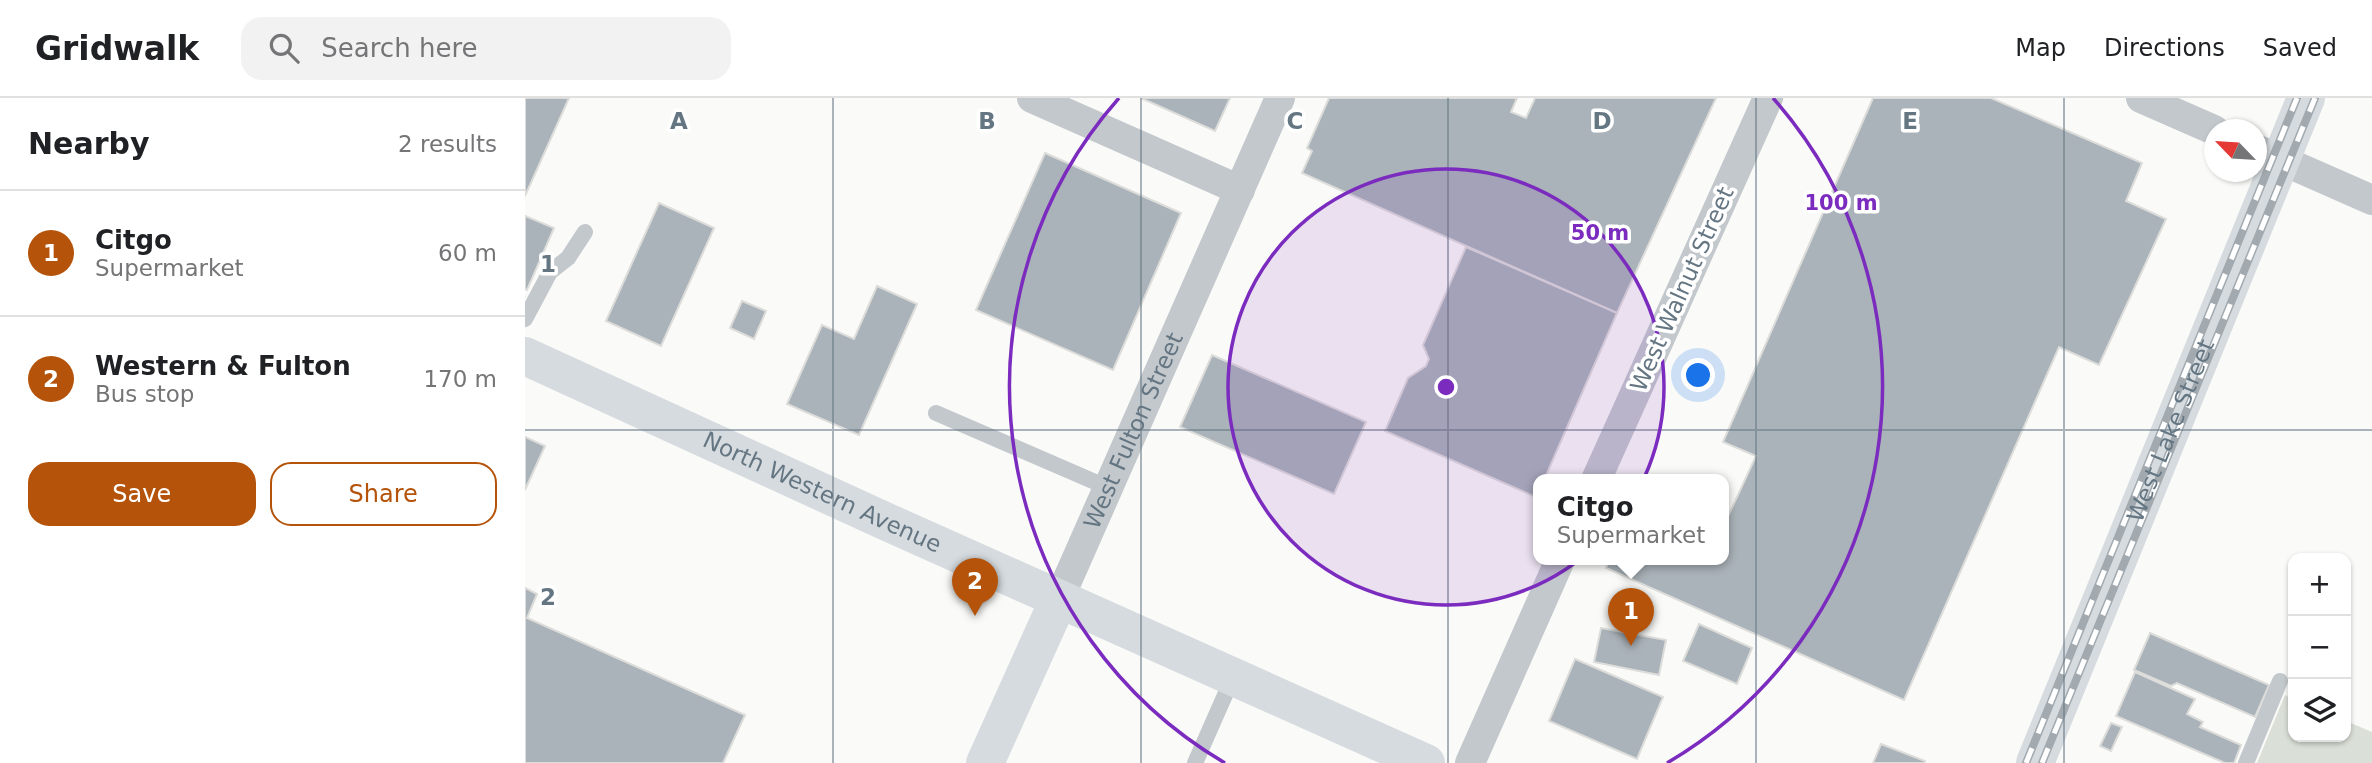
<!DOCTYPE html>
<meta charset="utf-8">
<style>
body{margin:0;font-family:"DejaVu Sans",sans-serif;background:#f2f2f2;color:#202124}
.controls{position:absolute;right:21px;bottom:21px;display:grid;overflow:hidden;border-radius:14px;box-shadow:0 2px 5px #0004}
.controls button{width:63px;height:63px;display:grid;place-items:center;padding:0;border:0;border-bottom:2px solid #e0e0e0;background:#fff;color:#202124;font:35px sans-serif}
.compass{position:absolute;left:1679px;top:21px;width:63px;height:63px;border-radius:50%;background:#fff;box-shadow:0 2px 5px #0004;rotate:295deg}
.you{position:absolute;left:1174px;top:278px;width:24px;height:24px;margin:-18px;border:5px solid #fff;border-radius:50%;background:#1a73e8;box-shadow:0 0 0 10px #1a73e833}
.badge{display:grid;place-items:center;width:46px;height:46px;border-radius:50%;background:#b45309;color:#fff;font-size:23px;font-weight:700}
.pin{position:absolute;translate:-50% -58px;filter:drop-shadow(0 2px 4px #0008)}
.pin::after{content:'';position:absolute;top:37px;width:24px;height:21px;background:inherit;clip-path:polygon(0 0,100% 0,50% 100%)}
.popup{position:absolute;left:1008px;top:376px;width:196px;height:91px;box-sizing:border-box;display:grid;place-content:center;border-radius:14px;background:#fff;filter:drop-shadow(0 2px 5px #0005);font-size:23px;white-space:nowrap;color:#757577}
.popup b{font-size:26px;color:#202124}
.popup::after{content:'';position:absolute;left:50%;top:100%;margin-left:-14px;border:14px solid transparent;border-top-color:#fff}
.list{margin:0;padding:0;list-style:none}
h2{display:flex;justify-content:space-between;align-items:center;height:91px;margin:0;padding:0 28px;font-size:30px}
h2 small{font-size:23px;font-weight:400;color:#757577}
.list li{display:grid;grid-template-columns:46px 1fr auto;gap:21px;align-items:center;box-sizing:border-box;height:126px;padding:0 28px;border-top:2px solid #e0e0e0}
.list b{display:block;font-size:26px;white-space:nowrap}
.list p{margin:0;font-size:23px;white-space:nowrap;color:#757577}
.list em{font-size:23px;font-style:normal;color:#757577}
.actions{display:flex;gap:14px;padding:21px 28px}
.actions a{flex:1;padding:16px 0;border:2px solid #b45309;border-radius:21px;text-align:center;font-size:24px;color:#b45309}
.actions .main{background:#b45309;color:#fff}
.icon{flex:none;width:38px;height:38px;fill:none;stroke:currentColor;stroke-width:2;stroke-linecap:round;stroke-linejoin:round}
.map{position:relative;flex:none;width:1847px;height:665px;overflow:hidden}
header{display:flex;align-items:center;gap:42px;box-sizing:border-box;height:98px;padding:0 35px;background:#fff;border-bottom:2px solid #e0e0e0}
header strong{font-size:33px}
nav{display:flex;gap:38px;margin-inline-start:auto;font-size:24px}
.search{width:490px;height:63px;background:#f2f2f2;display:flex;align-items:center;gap:18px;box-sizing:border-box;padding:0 24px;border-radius:21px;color:#757577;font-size:26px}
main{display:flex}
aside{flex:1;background:#fff}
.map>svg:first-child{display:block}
</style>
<header>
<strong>Gridwalk</strong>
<div class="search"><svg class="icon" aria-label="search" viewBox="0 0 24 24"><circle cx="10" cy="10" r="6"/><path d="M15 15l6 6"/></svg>Search here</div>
<nav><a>Map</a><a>Directions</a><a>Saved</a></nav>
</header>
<main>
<aside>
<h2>Nearby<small>2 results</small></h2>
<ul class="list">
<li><span class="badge">1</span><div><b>Citgo</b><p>Supermarket</p></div><em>60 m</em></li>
<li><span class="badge">2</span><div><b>Western &amp; Fulton</b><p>Bus stop</p></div><em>170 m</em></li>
</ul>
<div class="actions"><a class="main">Save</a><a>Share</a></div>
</aside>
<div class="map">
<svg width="1847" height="665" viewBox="0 0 1847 665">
<rect width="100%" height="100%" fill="#fafaf8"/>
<path fill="#dadfd7" d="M1760,597L1768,601V639H1821V623L1847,634V665H1732Z"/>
<g fill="#aab3b9" stroke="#dcdcda" stroke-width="2">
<path d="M0,0H44L0,98Z"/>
<path d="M616,0H705L690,33Z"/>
<path d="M804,0H992L986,14L1001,20L1010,0H1191L1092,215L777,75L787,53L782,50Z"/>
<path d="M1348,0H1466L1617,65L1601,103L1641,121L1574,267L1534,249L1379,602L1081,470L1084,462H1199V427L1231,358L1198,344Z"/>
<path d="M520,55L656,115L588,272L451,212Z"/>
<path d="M134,105L189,130L136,248L81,223Z"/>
<path d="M0,118L29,130L2,192L0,191Z"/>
<path d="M941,149L1092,215L1019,382H1013L1011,399L860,333L883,280L901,268L904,261L898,247Z"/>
<path d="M352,188L392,206L334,337L262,306L297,227L329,241Z"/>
<path d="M217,203L241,213L229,241L205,230Z"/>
<path d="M687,257L841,324L809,396L655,329Z"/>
<path d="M0,339L20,348L0,392Z"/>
<path d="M0,490L12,496L2,520L220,617L198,665H0Z"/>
<path d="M1174,526L1227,550L1212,586L1158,563Z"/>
<path d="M1076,530L1141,542L1134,577L1069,564Z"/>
<path d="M1625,535L1744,587L1730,619L1652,585L1646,588L1609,572Z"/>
<path d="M1050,561L1138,599L1112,661L1024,623Z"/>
<path d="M1610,574L1670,601L1662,616L1678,624L1675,629L1716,647L1709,665H1700L1591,618Z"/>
<path d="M1586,625L1597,629L1586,653L1575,648Z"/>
<path d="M1356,646L1400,663L1399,665H1348Z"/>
</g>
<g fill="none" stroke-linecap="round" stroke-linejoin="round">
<g stroke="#c3c8cc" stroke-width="16">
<path d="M0,221L25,174L43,160L60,134"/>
<path d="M411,315L584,390"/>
<path d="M670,665L708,579"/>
<path d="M1721,665L1755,583"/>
</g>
<g stroke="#c3c8cc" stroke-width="30">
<path d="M507,0L715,92"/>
<path d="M1616,0L1689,32"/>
<path d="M1731,51L1847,102"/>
<path d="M1071,382L1243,0"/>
<path id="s1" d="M534,501L755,0"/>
<path d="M945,665L1035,462"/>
</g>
<g stroke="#d6dbdf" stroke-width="38">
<path id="s2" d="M0,258L362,424L901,665"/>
<path d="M460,665L534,501"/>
<path id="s3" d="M1510,665L1781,0"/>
</g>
<defs>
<g id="rail">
<path d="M1501,665L1772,0"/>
<path d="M1517,665L1790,0"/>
</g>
</defs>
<use href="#rail" stroke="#a2aab0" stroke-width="8"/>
<use href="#rail" stroke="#fff" stroke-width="5" stroke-dasharray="16" stroke-linecap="butt"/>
</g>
<path fill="none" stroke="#657683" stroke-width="2" stroke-opacity="0.55" d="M308,0V665M616,0V665M923,0V665M1231,0V665M1539,0V665M0,332H1847"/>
<circle cx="921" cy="289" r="218" fill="#7b2cbf" fill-opacity=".12"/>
<g fill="none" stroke="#7b2cbf" stroke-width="3.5">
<circle cx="921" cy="289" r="218"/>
<path d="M700 665A436 436 0 0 1 594 0M1248 0A436 436 0 0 1 1142 665"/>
</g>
<g text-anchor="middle" stroke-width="7" stroke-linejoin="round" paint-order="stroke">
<g font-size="23" fill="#657683" stroke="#fff">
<text transform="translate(1157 191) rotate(-66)" y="8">West Walnut Street</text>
<text dy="8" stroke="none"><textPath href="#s1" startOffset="184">West Fulton Street</textPath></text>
<text dy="8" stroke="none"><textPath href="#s3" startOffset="359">West Lake Street</textPath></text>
<text dy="8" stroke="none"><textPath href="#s2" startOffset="327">North Western Avenue</textPath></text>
</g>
</g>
<g font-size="23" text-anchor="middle" font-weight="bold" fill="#657683" stroke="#fff" stroke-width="7" stroke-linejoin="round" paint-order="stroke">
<text x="154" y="31">A</text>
<text x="462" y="31">B</text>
<text x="770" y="31">C</text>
<text x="1077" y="31">D</text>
<text x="1385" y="31">E</text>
<text x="23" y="174">1</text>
<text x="23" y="507">2</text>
</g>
<circle cx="921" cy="289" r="10" fill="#7b2cbf" stroke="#fff" stroke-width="3.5"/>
<g font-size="21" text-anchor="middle" font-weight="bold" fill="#7b2cbf" stroke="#fff" stroke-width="7" stroke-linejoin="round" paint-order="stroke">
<text x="1316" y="112">100 m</text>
<text x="1075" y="142">50 m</text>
</g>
</svg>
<div class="controls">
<button>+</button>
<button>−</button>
<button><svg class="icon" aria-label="layers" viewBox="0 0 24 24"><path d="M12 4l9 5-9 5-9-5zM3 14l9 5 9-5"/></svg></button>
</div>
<svg class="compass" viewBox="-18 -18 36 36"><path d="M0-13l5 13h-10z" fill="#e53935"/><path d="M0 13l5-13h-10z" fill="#757577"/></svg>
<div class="you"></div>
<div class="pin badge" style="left:1106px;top:548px">1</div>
<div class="popup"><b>Citgo</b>Supermarket</div>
<div class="pin badge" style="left:450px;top:518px">2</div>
</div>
</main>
